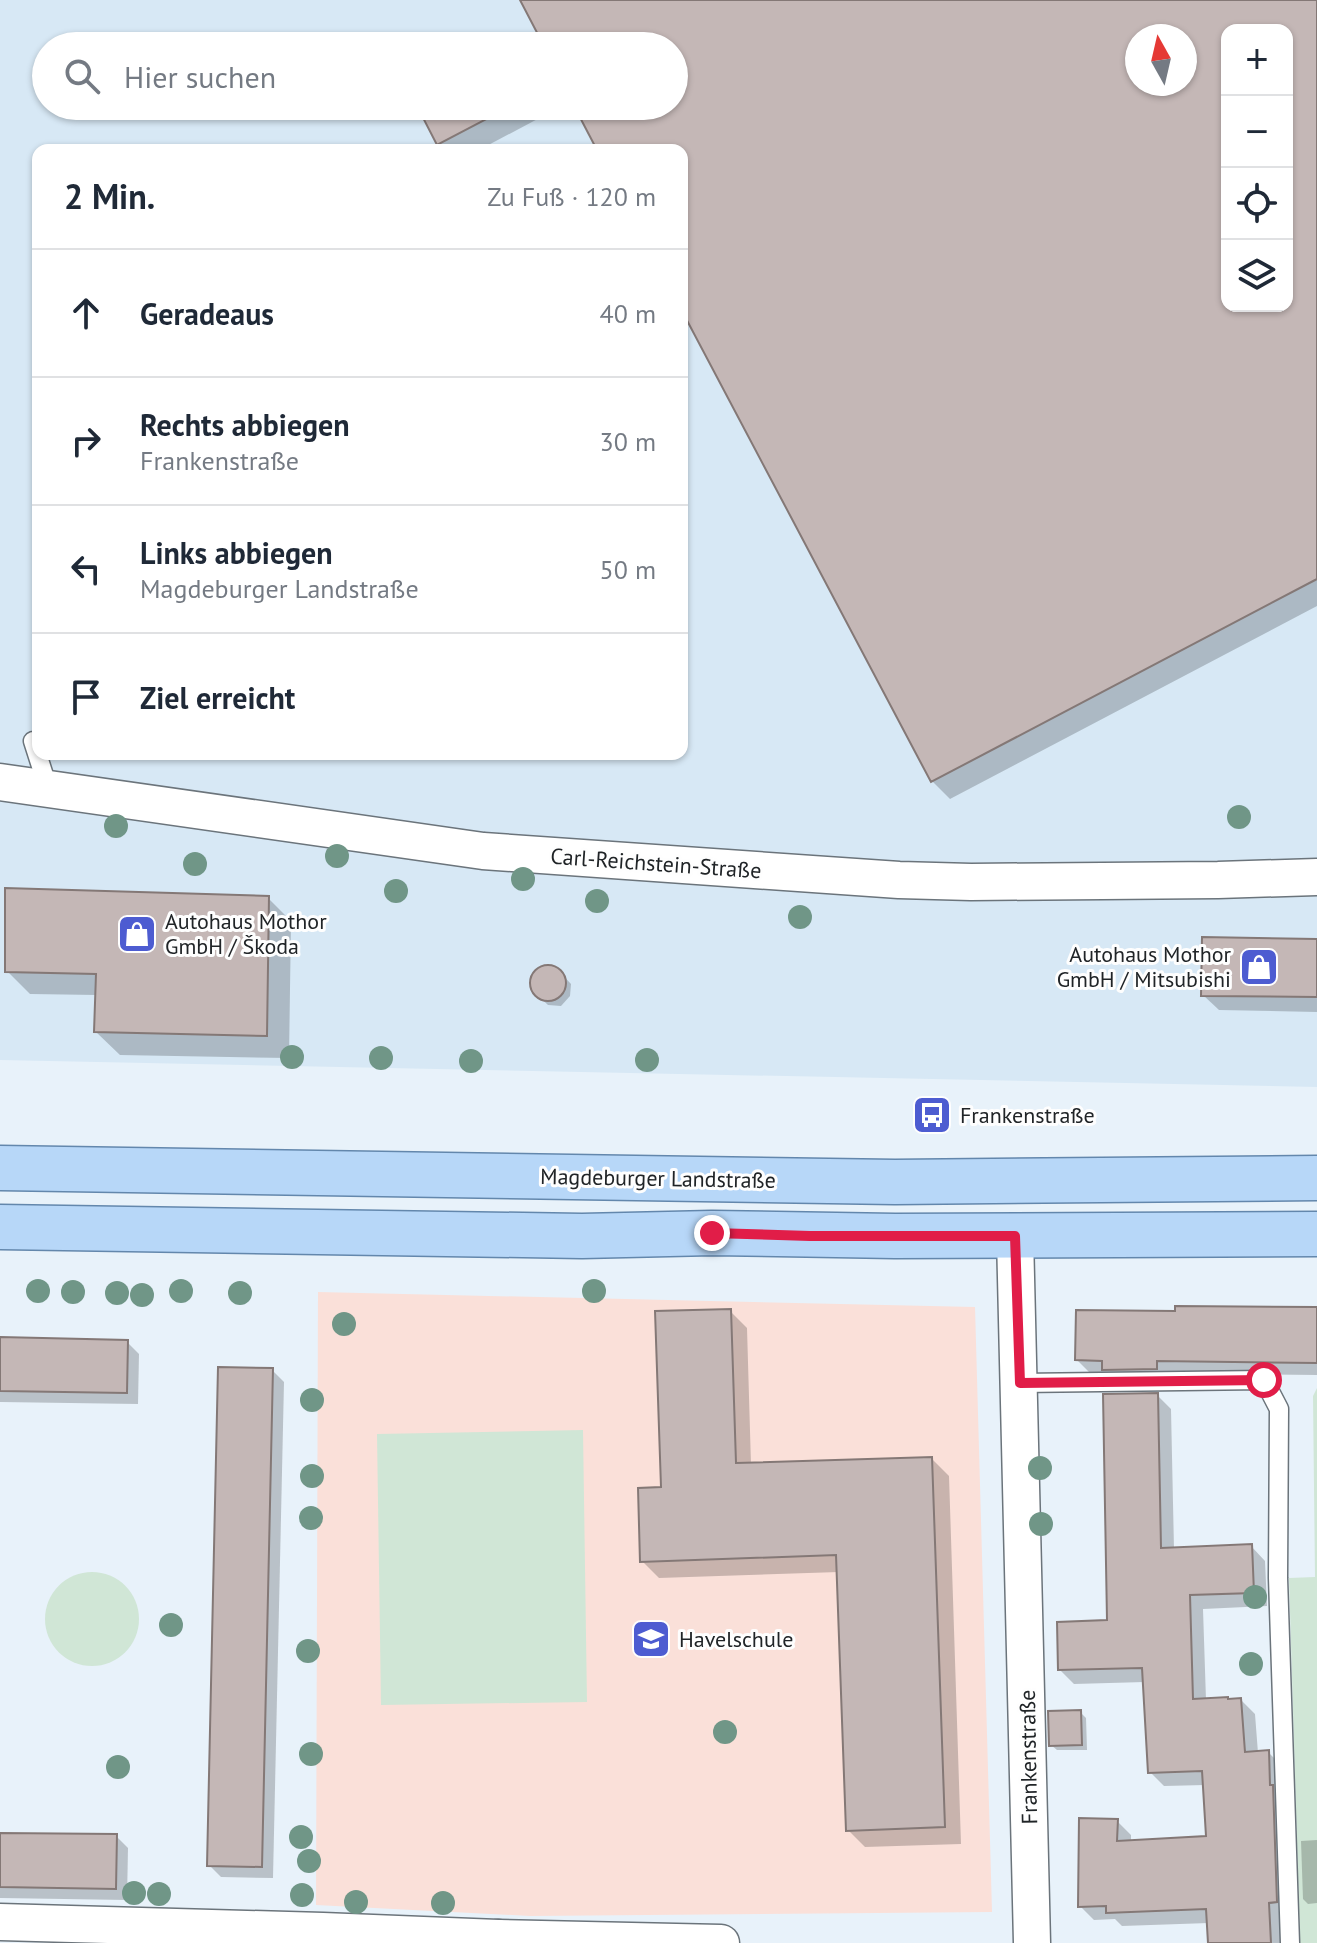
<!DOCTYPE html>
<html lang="de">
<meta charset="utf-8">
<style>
body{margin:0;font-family:"PT Sans",sans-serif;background:#f2f2f3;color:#1f2937}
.controls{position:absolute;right:24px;top:24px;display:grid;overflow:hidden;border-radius:16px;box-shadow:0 2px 6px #0004}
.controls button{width:72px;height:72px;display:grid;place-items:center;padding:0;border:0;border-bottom:2px solid #e0e1e3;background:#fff;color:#1f2937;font:40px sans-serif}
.compass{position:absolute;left:1125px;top:24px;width:72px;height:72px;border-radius:50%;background:#fff;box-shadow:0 2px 6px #0004;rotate:352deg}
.stop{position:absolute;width:24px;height:24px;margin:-18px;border:6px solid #e11d48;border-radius:50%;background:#fff}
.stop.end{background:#e11d48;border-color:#fff;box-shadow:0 2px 8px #0008}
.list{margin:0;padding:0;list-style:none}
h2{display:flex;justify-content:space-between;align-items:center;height:104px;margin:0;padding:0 32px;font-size:34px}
h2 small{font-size:26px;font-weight:400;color:#747a83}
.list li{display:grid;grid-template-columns:52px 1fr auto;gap:24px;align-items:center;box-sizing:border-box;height:128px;padding:0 32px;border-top:2px solid #e0e1e3}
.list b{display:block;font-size:30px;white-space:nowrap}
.list p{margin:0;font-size:26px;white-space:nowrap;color:#747a83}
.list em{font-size:26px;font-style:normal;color:#747a83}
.icon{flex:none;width:44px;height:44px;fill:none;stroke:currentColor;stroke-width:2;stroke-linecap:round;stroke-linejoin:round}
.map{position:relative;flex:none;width:1317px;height:1943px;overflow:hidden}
.search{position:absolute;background:#fff;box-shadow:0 2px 6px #0004;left:32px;top:32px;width:656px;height:88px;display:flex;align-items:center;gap:20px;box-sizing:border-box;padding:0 28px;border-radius:44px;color:#747a83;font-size:30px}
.panel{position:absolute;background:#fff;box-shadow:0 2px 6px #0004;left:32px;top:144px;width:656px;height:616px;border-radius:16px}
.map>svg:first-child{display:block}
</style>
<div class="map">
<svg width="1317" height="1943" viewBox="0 0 1317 1943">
<rect width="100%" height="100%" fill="#e8f2fa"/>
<path fill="#d7e8f5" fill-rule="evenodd" d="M0,0H1317V1087L0,1060ZM1227,30H1287V306H1227ZM1137,36H1185V84H1137ZM46,46H674V106H46ZM38,150H682V754H38Z"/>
<path fill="#fae0d9" d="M318,1292L975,1307L992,1912L530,1916L316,1905Z"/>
<g fill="#d0e6d6">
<path d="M1317,1388V1943H1300L1289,1578L1315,1577L1313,1396Z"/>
<path d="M583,1430L587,1702L381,1705L377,1434Z"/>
<circle cx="92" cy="1619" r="47"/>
</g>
<g fill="#0003" fill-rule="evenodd">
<path d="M522,0H1317V606L950,799L932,781L682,306V150H600L576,106H674V46H526L542,38ZM1227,30H1287V306H1227ZM1137,36H1185V84H1137Z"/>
<path d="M420,106H562L479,150H445L439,144Z"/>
<path d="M268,898L291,921L289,1058L120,1055L96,1032L97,995L30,994L7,971Z"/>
<path d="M1317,941V1012L1219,1010L1203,995Z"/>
<path d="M541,967H555L571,984L570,996L561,1006L548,1005L532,990V976Z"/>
<path d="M1317,1310V1375L1090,1373L1077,1360L1177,1313Z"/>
<path d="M730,1311L747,1328L751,1465L932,1459L949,1476L961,1844L865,1847L848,1830L839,1572L659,1578L642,1561L663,1488Z"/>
<path d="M0,1340L127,1342L139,1354L138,1404L0,1402Z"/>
<path d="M272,1370L284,1382L273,1878L221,1877L209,1865Z"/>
<path d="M1157,1395L1171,1409L1174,1549L1251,1546L1265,1561L1267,1606L1203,1609L1206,1700H1241L1255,1714L1258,1753L1268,1752L1282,1766L1284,1943H1210L1209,1923L1122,1926L1115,1919L1094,1920L1080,1906L1117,1821L1131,1835V1842L1208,1838L1205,1785L1164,1786L1150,1772L1145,1682L1074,1684L1060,1670L1109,1622Z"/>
<path d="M1080,1712L1086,1718L1087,1750H1057L1051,1745Z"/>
<path d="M0,1835L116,1836L128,1848L127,1900L0,1898Z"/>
<path d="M1317,1840V1903L1308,1904L1303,1899L1301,1841Z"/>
</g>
<g fill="#c4b7b6" stroke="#847876" stroke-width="2" fill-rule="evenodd">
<path d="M520,0H1317V579L931,782L682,311V150H597L574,106H674V46H544ZM1227,30H1287V306H1227ZM1137,36H1185V84H1137Z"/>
<path d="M417,106H511L437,145Z"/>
<path d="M5,888L269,896L267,1036L94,1032L96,974L5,972Z"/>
<path d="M1202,937L1317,939V997L1201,996Z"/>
<circle cx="548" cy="983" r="18"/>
<path d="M1175,1306L1317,1307V1363L1157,1361V1369L1102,1370V1361L1075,1360L1076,1310L1175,1311Z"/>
<path d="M731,1309L736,1463L932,1457L945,1827L846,1831L836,1555L640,1562L638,1488L661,1487L655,1311Z"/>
<path d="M0,1337L128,1340L127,1393L0,1391Z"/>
<path d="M218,1367L273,1368L262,1867L207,1866Z"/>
<path d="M1158,1393L1161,1548L1252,1544L1254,1593L1190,1595L1193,1699L1228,1697V1699L1241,1698L1245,1752L1269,1750L1270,1785H1273L1277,1902L1269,1903L1271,1943H1208L1206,1909L1106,1913V1906L1078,1907L1079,1818L1118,1819L1117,1841L1206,1836L1202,1771L1148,1773L1142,1668L1058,1670L1057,1622L1107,1620L1103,1394Z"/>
<path d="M1081,1710L1082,1745L1049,1746L1048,1711Z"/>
<path d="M0,1833L117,1834L116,1889L0,1887Z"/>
</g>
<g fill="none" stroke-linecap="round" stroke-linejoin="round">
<defs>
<g id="lane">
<path d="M33,741L48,788"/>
<path d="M1020,1383L1264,1380L1279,1409L1278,1578L1290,1943"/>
</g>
<g id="street">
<path d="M0,782L483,851L899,880L971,882L1218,880L1317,877"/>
<path d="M1015,1236L1032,1943"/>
<path d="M0,1922L323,1931L498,1938L481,1943"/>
<path d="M498,1938L721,1943"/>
</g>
<g id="primary">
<path d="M0,1168L895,1182L1317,1178"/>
<path d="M0,1227L582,1236L712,1233L895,1236L1317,1234"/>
</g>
</defs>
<use href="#lane" stroke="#6b747b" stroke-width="21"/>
<use href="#street" stroke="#6b747b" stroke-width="39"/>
<use href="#primary" stroke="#6387ac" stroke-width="47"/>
<use href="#lane" stroke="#fff" stroke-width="18"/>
<use href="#street" stroke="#fff" stroke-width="36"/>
<use href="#primary" stroke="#b7d7f8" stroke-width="44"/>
</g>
<g fill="#709687">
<circle cx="1239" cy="817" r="12"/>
<circle cx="116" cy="826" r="12"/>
<circle cx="337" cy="856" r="12"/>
<circle cx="195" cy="864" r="12"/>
<circle cx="523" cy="879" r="12"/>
<circle cx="396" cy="891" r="12"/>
<circle cx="597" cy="901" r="12"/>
<circle cx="800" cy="917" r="12"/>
<circle cx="292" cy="1057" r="12"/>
<circle cx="381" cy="1058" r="12"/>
<circle cx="647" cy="1060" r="12"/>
<circle cx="471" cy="1061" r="12"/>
<circle cx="38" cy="1291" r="12"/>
<circle cx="181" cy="1291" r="12"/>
<circle cx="594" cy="1291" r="12"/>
<circle cx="73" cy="1292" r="12"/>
<circle cx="117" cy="1293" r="12"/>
<circle cx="240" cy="1293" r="12"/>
<circle cx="142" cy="1295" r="12"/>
<circle cx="344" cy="1324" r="12"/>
<circle cx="312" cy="1400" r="12"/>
<circle cx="1040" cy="1468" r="12"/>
<circle cx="312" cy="1476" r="12"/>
<circle cx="311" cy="1518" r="12"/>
<circle cx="1041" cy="1524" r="12"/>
<circle cx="1255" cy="1597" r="12"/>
<circle cx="171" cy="1625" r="12"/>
<circle cx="308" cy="1651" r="12"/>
<circle cx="1251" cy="1664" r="12"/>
<circle cx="725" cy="1732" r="12"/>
<circle cx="311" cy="1754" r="12"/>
<circle cx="118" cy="1767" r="12"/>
<circle cx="301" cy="1837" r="12"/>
<circle cx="309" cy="1861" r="12"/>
<circle cx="134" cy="1893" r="12"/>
<circle cx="159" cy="1894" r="12"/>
<circle cx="302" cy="1895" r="12"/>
<circle cx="356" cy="1902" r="12"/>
<circle cx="443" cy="1903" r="12"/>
</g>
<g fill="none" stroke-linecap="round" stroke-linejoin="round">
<path stroke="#e11d48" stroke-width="10" d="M712,1233L810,1236H1015L1020,1383L1264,1380"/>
</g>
<defs>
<symbol id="shop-square" viewBox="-11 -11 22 22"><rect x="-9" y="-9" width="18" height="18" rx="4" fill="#4d5cd1" stroke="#fefefe"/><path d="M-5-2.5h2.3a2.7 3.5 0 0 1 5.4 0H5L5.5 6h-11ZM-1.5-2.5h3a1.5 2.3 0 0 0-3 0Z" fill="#fff"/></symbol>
<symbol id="bus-square" viewBox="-11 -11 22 22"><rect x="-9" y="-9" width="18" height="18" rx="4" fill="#4d5cd1" stroke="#fefefe"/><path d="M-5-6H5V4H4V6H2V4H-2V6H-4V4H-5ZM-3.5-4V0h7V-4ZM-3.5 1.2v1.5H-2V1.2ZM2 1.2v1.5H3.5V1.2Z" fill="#fff"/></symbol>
<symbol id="school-square" viewBox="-11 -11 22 22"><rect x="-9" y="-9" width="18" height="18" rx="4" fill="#4d5cd1" stroke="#fefefe"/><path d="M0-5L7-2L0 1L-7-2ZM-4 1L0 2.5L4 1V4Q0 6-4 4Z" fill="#fff"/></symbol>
</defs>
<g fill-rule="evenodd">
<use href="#shop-square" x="115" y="912" width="44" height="44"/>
<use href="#shop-square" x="1237" y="945" width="44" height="44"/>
<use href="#bus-square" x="910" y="1093" width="44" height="44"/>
<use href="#school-square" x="629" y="1617" width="44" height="44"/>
</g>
<g text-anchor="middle" stroke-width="6" stroke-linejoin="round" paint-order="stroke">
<g font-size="22" fill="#202427" stroke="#fefefe">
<text transform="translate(656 863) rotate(4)" y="8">Carl-Reichstein-Straße</text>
<text transform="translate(658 1178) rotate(1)" y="8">Magdeburger Landstraße</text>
<text transform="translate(1028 1757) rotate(-91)" y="8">Frankenstraße</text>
</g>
<g font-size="22" fill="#202427" stroke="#fefefe" text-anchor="start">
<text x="165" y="929">Autohaus Mothor<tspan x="165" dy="25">GmbH / Škoda</tspan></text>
<text x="1231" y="962" text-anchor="end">Autohaus Mothor<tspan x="1231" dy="25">GmbH / Mitsubishi</tspan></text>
<text x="960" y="1123">Frankenstraße</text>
<text x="679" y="1647">Havelschule</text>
</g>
</g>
</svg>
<div class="controls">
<button>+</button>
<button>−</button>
<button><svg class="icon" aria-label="locate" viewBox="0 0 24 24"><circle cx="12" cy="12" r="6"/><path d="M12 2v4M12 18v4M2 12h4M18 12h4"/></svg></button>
<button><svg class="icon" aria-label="layers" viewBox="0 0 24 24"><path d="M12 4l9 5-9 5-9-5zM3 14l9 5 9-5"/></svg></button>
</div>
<svg class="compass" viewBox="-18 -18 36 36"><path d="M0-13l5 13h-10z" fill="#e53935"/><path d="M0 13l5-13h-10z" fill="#747a83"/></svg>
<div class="stop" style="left:1264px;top:1380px"></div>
<div class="stop end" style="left:712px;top:1233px"></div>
<div class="search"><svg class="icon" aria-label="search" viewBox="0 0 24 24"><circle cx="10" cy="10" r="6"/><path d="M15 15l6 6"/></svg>Hier suchen</div>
<section class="panel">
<h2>2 Min.<small>Zu Fuß · 120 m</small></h2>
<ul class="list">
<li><svg class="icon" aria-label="ahead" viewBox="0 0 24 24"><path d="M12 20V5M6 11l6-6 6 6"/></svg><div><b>Geradeaus</b></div><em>40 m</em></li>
<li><svg class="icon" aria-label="right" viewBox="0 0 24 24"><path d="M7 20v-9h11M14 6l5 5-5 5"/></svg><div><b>Rechts abbiegen</b><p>Frankenstraße</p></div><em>30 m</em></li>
<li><svg class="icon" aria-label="left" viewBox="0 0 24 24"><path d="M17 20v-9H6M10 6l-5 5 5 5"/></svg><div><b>Links abbiegen</b><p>Magdeburger Landstraße</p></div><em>50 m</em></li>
<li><svg class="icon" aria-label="arrive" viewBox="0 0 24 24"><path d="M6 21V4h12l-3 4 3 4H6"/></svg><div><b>Ziel erreicht</b></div></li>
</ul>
</section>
</div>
